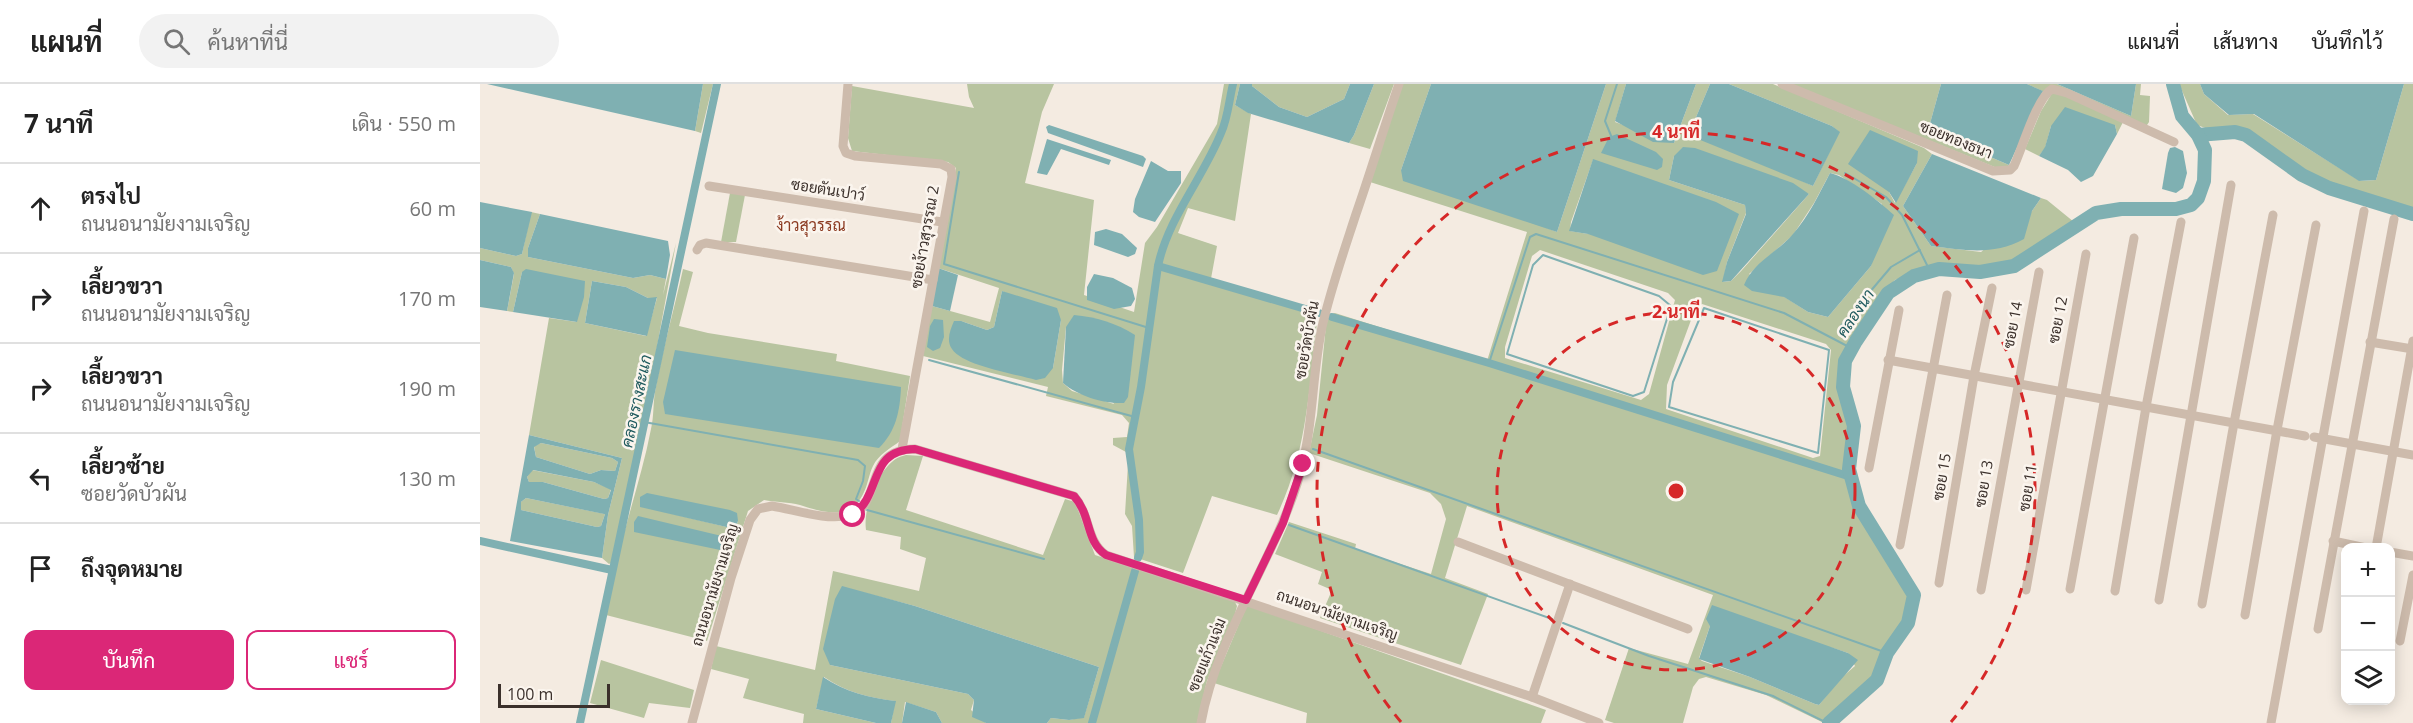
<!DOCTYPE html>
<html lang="th">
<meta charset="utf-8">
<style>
body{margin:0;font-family:"Open Sans",Sarabun,sans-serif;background:#f2f2f2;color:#222}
.controls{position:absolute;right:18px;bottom:18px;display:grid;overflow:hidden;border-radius:12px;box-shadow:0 3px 15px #0003}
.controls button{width:54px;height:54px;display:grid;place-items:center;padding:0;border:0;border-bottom:2px solid #e0e0e0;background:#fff;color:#222;font:30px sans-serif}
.scale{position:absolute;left:18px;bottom:15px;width:112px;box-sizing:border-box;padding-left:6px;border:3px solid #3b302b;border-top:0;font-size:16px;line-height:21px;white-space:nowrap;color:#3b302b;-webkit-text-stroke:4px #fbf5ee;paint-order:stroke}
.stop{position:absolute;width:18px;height:18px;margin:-14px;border:4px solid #db2777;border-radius:50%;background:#fff}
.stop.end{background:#db2777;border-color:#fff;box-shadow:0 2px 6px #0008}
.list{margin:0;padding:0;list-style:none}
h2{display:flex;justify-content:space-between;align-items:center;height:78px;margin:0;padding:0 24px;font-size:26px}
h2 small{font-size:20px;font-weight:400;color:#767676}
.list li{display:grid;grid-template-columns:39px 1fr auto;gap:18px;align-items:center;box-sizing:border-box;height:90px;padding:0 24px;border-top:2px solid #e0e0e0}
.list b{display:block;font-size:22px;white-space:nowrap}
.list p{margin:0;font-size:20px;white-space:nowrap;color:#767676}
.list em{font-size:20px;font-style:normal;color:#767676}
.actions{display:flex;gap:12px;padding:18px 24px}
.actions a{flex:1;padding:14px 0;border:2px solid #db2777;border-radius:12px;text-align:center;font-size:21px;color:#db2777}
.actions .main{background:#db2777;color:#fff}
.icon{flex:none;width:33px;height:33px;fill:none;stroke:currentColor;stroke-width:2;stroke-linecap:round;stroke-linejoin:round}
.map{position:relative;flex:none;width:1933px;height:639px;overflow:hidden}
header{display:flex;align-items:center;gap:36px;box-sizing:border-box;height:84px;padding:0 30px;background:#fff;border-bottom:2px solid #e0e0e0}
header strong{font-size:28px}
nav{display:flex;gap:33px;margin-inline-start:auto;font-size:21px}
.search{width:420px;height:54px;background:#f2f2f2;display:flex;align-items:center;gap:15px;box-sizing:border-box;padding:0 21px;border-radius:33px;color:#767676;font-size:22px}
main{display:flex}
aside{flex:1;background:#fff}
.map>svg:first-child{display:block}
</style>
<header>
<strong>แผนที่</strong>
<div class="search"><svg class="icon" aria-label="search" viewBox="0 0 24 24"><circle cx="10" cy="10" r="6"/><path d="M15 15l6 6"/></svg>ค้นหาที่นี่</div>
<nav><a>แผนที่</a><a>เส้นทาง</a><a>บันทึกไว้</a></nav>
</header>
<main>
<aside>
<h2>7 นาที<small>เดิน · 550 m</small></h2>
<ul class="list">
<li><svg class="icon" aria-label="ahead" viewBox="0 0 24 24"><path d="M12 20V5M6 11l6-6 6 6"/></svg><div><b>ตรงไป</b><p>ถนนอนามัยงามเจริญ</p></div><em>60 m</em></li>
<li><svg class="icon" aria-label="right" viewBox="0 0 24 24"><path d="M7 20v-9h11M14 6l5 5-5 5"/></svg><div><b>เลี้ยวขวา</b><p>ถนนอนามัยงามเจริญ</p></div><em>170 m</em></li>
<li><svg class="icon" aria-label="right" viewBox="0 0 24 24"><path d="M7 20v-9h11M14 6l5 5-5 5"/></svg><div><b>เลี้ยวขวา</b><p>ถนนอนามัยงามเจริญ</p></div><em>190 m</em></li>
<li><svg class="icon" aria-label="left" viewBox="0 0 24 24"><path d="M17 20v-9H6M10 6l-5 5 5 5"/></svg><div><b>เลี้ยวซ้าย</b><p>ซอยวัดบัวผัน</p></div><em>130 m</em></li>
<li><svg class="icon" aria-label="arrive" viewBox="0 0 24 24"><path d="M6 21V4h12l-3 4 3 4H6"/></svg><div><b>ถึงจุดหมาย</b></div></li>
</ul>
<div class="actions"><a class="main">บันทึก</a><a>แชร์</a></div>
</aside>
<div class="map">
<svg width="1933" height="639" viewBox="0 0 1933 639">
<rect width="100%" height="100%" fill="#f4ebe1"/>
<g fill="#b8c4a0" fill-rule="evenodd">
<path d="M223,0H233L221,49L215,47Z"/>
<path d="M487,0H574L562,28L545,99L614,116L604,211L654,228L665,159L677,143L737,40L744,0H760L755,21L771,30L755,137L708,124L698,149L737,162L730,200L838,231C829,301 828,366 797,431L732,412L703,489L654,473L652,442L645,430L648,380L646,368L633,361V354L647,353L649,339L642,331L566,312L568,303L443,272L452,222L510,238L519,204L458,184L476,84L468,78L372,67L368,54L372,2L494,24L489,13ZM522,207L581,236L573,284L481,237L507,246L514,243ZM586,243L634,320L592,307L583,299L582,286Z"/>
<path d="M772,0H870L864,15L827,33L799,23L772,2Z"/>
<path d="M894,0H914L890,65L869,59L874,51Z"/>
<path d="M921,0H951L921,86L1077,148L1126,0H1146L1135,38L1194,59L1216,0H1230L1211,45L1333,102L1359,48L1352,42L1249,0H1293L1444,64L1452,70L1423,122L1451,162L1501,168L1552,127L1561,114L1567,116L1594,138L1531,180L1500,183L1457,180L1415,196L1401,210L1369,256L1361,279V309L1370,350L1366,383L1375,421L1430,511L1426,533L1402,572L1401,581L1393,594L1344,639L1286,611L1226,593L1219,595L1213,603L1203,639H1134L1125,636L1149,564L1208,580L1233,511L987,422L965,494L1008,510L981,581L840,534L852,506L838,500L842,488L795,470L809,438L876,460L875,465L951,490L966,435L961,420L950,409L829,369L837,331L846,241L850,230L855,229L1007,277L1047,148L890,98ZM1194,72L1329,110L1262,186L1251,197L1243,198L1247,178L1266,129L1265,121L1189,96ZM1113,76L1166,95L1108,150L1090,147L1091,138ZM1437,79L1415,119L1409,108ZM1350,89L1359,91L1402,120L1391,182L1348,233L1328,228L1269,190L1313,151L1334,119ZM1060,166L1188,209L1195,216L1169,310L1161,316L1025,274V263L1052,172ZM1222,220L1346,260L1351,266L1340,372L1333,374L1186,325L1187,301L1214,228ZM1230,542L1353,564L1368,569L1375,582L1361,594L1339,621L1335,620L1270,593L1222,577L1219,574Z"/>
<path d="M1310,0H1461L1449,43L1450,47L1529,81L1527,84H1517Z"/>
<path d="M1547,0H1577L1651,32L1656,0H1661L1660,11L1670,12L1669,38L1663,47L1643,38L1637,50L1635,41L1571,42L1565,64L1559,72L1545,65L1561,27L1571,11Z"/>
<path d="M1699,0H1720L1724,10L1748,31L1773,30L1880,97L1896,96L1924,0H1933V124L1841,96L1765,45H1728L1717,41Z"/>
<path d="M250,109L265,111L256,158H241Z"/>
<path d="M51,128L60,130L48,164V173L153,194L170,191L186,195L183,211L196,159L172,290L131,479L129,480L122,474L128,431L142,374L49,351L69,234L97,238L42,188L33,228L27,227L34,190L31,183L0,176V164L36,172L42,170ZM112,197L146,203L168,214H177L166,252L105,239Z"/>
<path d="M203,185L213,188L199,242L228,249L357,270L356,277L430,292L420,357C411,364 398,371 393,382C389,390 388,400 384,408C371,437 345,429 320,421C309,418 295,418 284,416L268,427L227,557L126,531L135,469L139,470C149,427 163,387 171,345C174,332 173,320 175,308C182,267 194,226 203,185ZM160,422L258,437L255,445Z"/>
<path d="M61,359L132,374L138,378L135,387L121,386L110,390L56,373L54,362Z"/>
<path d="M426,371L443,372L426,426L563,471L585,415L595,418L615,471L754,516L757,522L755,530L727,597L717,639H567L571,634L589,636L604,633L619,583L435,522L362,503L350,581L488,610L494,616L491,626L506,639H462L456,628L425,618L422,639H411L415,617C389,614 366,608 344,593L336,625L396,639H323L324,630L263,614L269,595L231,585L236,562L335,586L353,487L439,507L446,474L420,465L421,453L386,446C383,425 396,391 413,377C416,374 422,372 426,371Z"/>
<path d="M52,386L114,398L131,405L128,414L124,415L63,398H49L47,393Z"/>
<path d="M46,414L125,430L121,442L117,443L41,426V418Z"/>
<path d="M767,521L1066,626L1061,639H826L827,629L734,599Z"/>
<path d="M121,576L214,606L210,624L169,619L164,634L110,619Z"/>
</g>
<g fill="#7fb0b2" fill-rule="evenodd">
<path d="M7,0H223L215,47Z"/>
<path d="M760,0H772V2L799,23L827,33L864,15L870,0H894L874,51L869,59L768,29L755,21Z"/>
<path d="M951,0H1126L1077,148L923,97L921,86Z"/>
<path d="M1146,0H1216L1194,59L1173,58L1135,37Z"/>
<path d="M1230,0H1249L1352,42L1360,48L1333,102L1213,53L1211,45Z"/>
<path d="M1461,0H1547L1563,7L1529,81L1450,47L1449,43Z"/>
<path d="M1577,0H1656L1651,32Z"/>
<path d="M1720,0H1924L1896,96L1879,97L1774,30L1749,31L1724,10Z"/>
<path d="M1585,23L1635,41L1637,50L1613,92L1601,98L1588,86L1559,72L1565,63L1571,42Z"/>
<path d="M569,41L663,72L666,75L663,83L568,49L566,43Z"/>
<path d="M1390,46L1438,67L1437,79L1416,119L1409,108L1368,80Z"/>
<path d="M1137,50L1176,68L1183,75L1182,83L1177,86L1121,69L1129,53Z"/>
<path d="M567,55L631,76L629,81L581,65L567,91L557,89Z"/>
<path d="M1203,63L1215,64L1313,99L1329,110L1251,197L1242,198L1247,178L1266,130L1265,121L1189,96L1194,72Z"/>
<path d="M1695,63L1703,67L1707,89L1703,104L1696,109L1682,105L1688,69L1690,64Z"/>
<path d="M1452,70L1561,114L1552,127L1544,155C1513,172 1484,166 1451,162L1423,122Z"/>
<path d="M1113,75L1236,118L1259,130L1237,187L1223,191L1108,150L1089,147Z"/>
<path d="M671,77L688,87H701V99L675,138L659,133L653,128L655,115Z"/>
<path d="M1350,89C1372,95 1396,115 1414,131L1391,182L1348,233L1328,228L1304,213L1272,207L1264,201C1274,177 1297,169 1313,150C1329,132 1339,110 1350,89Z"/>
<path d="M0,118L52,128L42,170L36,172L0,164Z"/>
<path d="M60,130L188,157L190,171L186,195L170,191L153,194L48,173V164Z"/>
<path d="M626,145L642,150L657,164L655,170L648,173L614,161L615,148Z"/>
<path d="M0,176L31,183L34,189L27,227L0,223Z"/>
<path d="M458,184L478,191L470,227L452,222Z"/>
<path d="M46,185L105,197L104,213L97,238L33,228L42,188Z"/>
<path d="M614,190L633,194L652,204L655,215L651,222L634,225L607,216V203Z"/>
<path d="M112,197L146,203L168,214L177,213L167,252L105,239Z"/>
<path d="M522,207L577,224L581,236L573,284L565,294L556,296C536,290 483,282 472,265C466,257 470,246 474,237H481L507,246L514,243Z"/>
<path d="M594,231C616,233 636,239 655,251L648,313L644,319C624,320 598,312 583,299L586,243Z"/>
<path d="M454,235L463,236L464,253L460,264L453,267L447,263L450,242Z"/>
<path d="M195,266L421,303C420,327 416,347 399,364L185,330L183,318Z"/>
<path d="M49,351L142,374L128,431L122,474L30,457ZM61,359L132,374L138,378L135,387L121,386L110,390L56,373L54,363ZM53,386L114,398L131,406L128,414L124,415L63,398H49L47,393ZM46,414L124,430H125L121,442L117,443L41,426V418Z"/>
<path d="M167,409L250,426L257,429L258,437L255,445L160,423V413Z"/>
<path d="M158,432L246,453L248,458L245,467L154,448V438Z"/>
<path d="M362,502L435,522L619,583L604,634L589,636L571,634L567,639H506L492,633L494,616L488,610L350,581L343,565L355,515Z"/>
<path d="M1232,521L1368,569L1378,576L1339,621L1335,620L1270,593L1219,575L1230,542L1226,535Z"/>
<path d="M343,593C366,608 389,614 416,617L411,639H396L336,625Z"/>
<path d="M426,618L456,628L462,639H422Z"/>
</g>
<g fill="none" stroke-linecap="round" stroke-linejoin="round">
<g stroke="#7fb0b2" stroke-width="2">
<path d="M1132,54L1125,37L1137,0"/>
<path d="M479,88L464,180L669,244"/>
<path d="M1365,89L1406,113L1422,131L1450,187"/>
<path d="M1063,171L1179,212L1191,222L1164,308L1153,312L1027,270L1053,181Z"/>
<path d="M1224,224L1349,266L1338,369L1189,323L1193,298Z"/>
<path d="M1361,242L1411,183L1440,166"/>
<path d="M449,276L655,333"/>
<path d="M1009,279L1050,153L1056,150L1304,229L1371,264"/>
<path d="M164,338L378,376L385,382L383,397L376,415L379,417"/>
<path d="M833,365L1407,569"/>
<path d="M387,426L564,475"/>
<path d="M809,441L1072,535"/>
<path d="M1083,539L1169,572L1293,612L1347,639"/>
</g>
<g stroke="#7fb0b2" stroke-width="8">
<path d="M678,182L839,229"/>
<path d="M852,233L1009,279L1371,393"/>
<path d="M0,457L132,486"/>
<path d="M658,474L660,468L659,436L649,365L661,303L678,182C688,134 723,94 741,49C748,34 749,16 753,0"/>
<path d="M100,639L237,0"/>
<path d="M612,639L655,487"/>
</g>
<g stroke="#7fb0b2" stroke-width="14">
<path d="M1718,51L1755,48L1766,51L1822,91L1849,104L1933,130"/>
<path d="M1349,639L1397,596L1407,569L1428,539L1434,511L1379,422L1369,385L1374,342L1363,303L1365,277L1376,257L1408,209L1434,192L1459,185L1500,188L1534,182L1616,129L1641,125H1696L1711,121L1718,114L1724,97L1725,66L1718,51L1702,32L1693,0"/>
</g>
<g stroke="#cdbbac" stroke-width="9">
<path d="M368,0L363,62L366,69L375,72L461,80L471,85L472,93L422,365"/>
<path d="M1302,0L1513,87L1530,86L1534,82C1542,65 1557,13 1572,5L1587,9L1694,58"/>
<path d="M229,102L462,138"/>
<path d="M217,166L220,161L226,159L453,196"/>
<path d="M1890,258L1933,265"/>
<path d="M1408,276L1825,352"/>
<path d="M1834,353L1933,371"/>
<path d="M1389,384L1419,226"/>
<path d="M1853,457L1886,464"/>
<path d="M978,458L1208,545"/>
<path d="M1420,461L1467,211"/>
<path d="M1896,464L1933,257"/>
<path d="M1910,468L1933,472"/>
<path d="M1459,499L1494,292L1512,204"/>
<path d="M1590,505L1654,154"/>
<path d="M1501,506L1559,188"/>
<path d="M1546,506L1606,170"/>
<path d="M1635,507L1666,323L1701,138"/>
<path d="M1679,516L1751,101"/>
<path d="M1722,520L1754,339L1793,131"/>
<path d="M1765,531L1797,346L1836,141"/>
<path d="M1838,545L1914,135"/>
<path d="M1920,557L1933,491"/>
<path d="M1052,613L1090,500"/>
<path d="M212,639L251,494L270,436L278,425L292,422C316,426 346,437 370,431C404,422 381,365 435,365L594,412C611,432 606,457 626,471L1052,613L1119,639"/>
<path d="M721,639C736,554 791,481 817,400C834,348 831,295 842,243C851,204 864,167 876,130C891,87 904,43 919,0"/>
<path d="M1791,639L1884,127"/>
</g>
</g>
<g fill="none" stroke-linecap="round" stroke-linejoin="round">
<path stroke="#db2777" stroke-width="8" d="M373,431C403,409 387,366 435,365L594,412C612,432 605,457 626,471L766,516L803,439L823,380"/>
</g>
<g fill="none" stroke="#d62828" stroke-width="3" stroke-dasharray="10 8">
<circle cx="1196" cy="407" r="179"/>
<path d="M921 638A359 359 0 1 1 1471 638"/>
</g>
<g text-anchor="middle" stroke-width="5" stroke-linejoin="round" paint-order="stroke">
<g font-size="15" fill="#3b302b" stroke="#fbf5ee">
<text transform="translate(1476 56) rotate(22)" y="5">ซอยทองธนา</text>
<text transform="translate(348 106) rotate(9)" y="5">ซอยตันเปาว์</text>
<text transform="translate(445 153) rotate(-80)" y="5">ซอยง้าวสุวรรณ 2</text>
<text transform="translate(1578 236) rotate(-79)" y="5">ซอย 12</text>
<text transform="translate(1533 241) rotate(-79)" y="5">ซอย 14</text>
<text transform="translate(827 256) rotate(-80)" y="5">ซอยวัดบัวผัน</text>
<text transform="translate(1462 393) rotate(-80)" y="5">ซอย 15</text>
<text transform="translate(1504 400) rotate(-80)" y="5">ซอย 13</text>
<text transform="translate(1548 404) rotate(-80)" y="5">ซอย 11</text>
<text transform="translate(235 501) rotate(-73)" y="5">ถนนอนามัยงามเจริญ</text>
<text transform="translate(857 531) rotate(19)" y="5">ถนนอนามัยงามเจริญ</text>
<text transform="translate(727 571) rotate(-68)" y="5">ซอยแก้วแจ่ม</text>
</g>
<g font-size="16" fill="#8c3b22" stroke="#fbf5ee">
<text x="331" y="147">ง้าวสุวรรณ</text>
</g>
<g font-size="16" font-style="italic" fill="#1f5a5e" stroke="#fbf5ee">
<text transform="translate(1375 229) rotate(-56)" y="6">คลองนา</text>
<text transform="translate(156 317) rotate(-78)" y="6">คลองรางสะแก</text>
</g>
</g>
<circle cx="1196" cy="407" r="9" fill="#d62828" stroke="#fbf5ee" stroke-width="3"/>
<g font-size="18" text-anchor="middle" font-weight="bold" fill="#d62828" stroke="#fbf5ee" stroke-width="5" stroke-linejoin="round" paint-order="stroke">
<text x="1196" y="54">4 นาที</text>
<text x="1196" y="234">2 นาที</text>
</g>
</svg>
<div class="controls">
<button>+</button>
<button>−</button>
<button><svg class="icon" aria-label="layers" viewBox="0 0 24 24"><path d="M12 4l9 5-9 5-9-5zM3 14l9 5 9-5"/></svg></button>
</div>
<div class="scale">100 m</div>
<div class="stop" style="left:373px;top:431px"></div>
<div class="stop end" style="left:823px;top:380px"></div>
</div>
</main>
